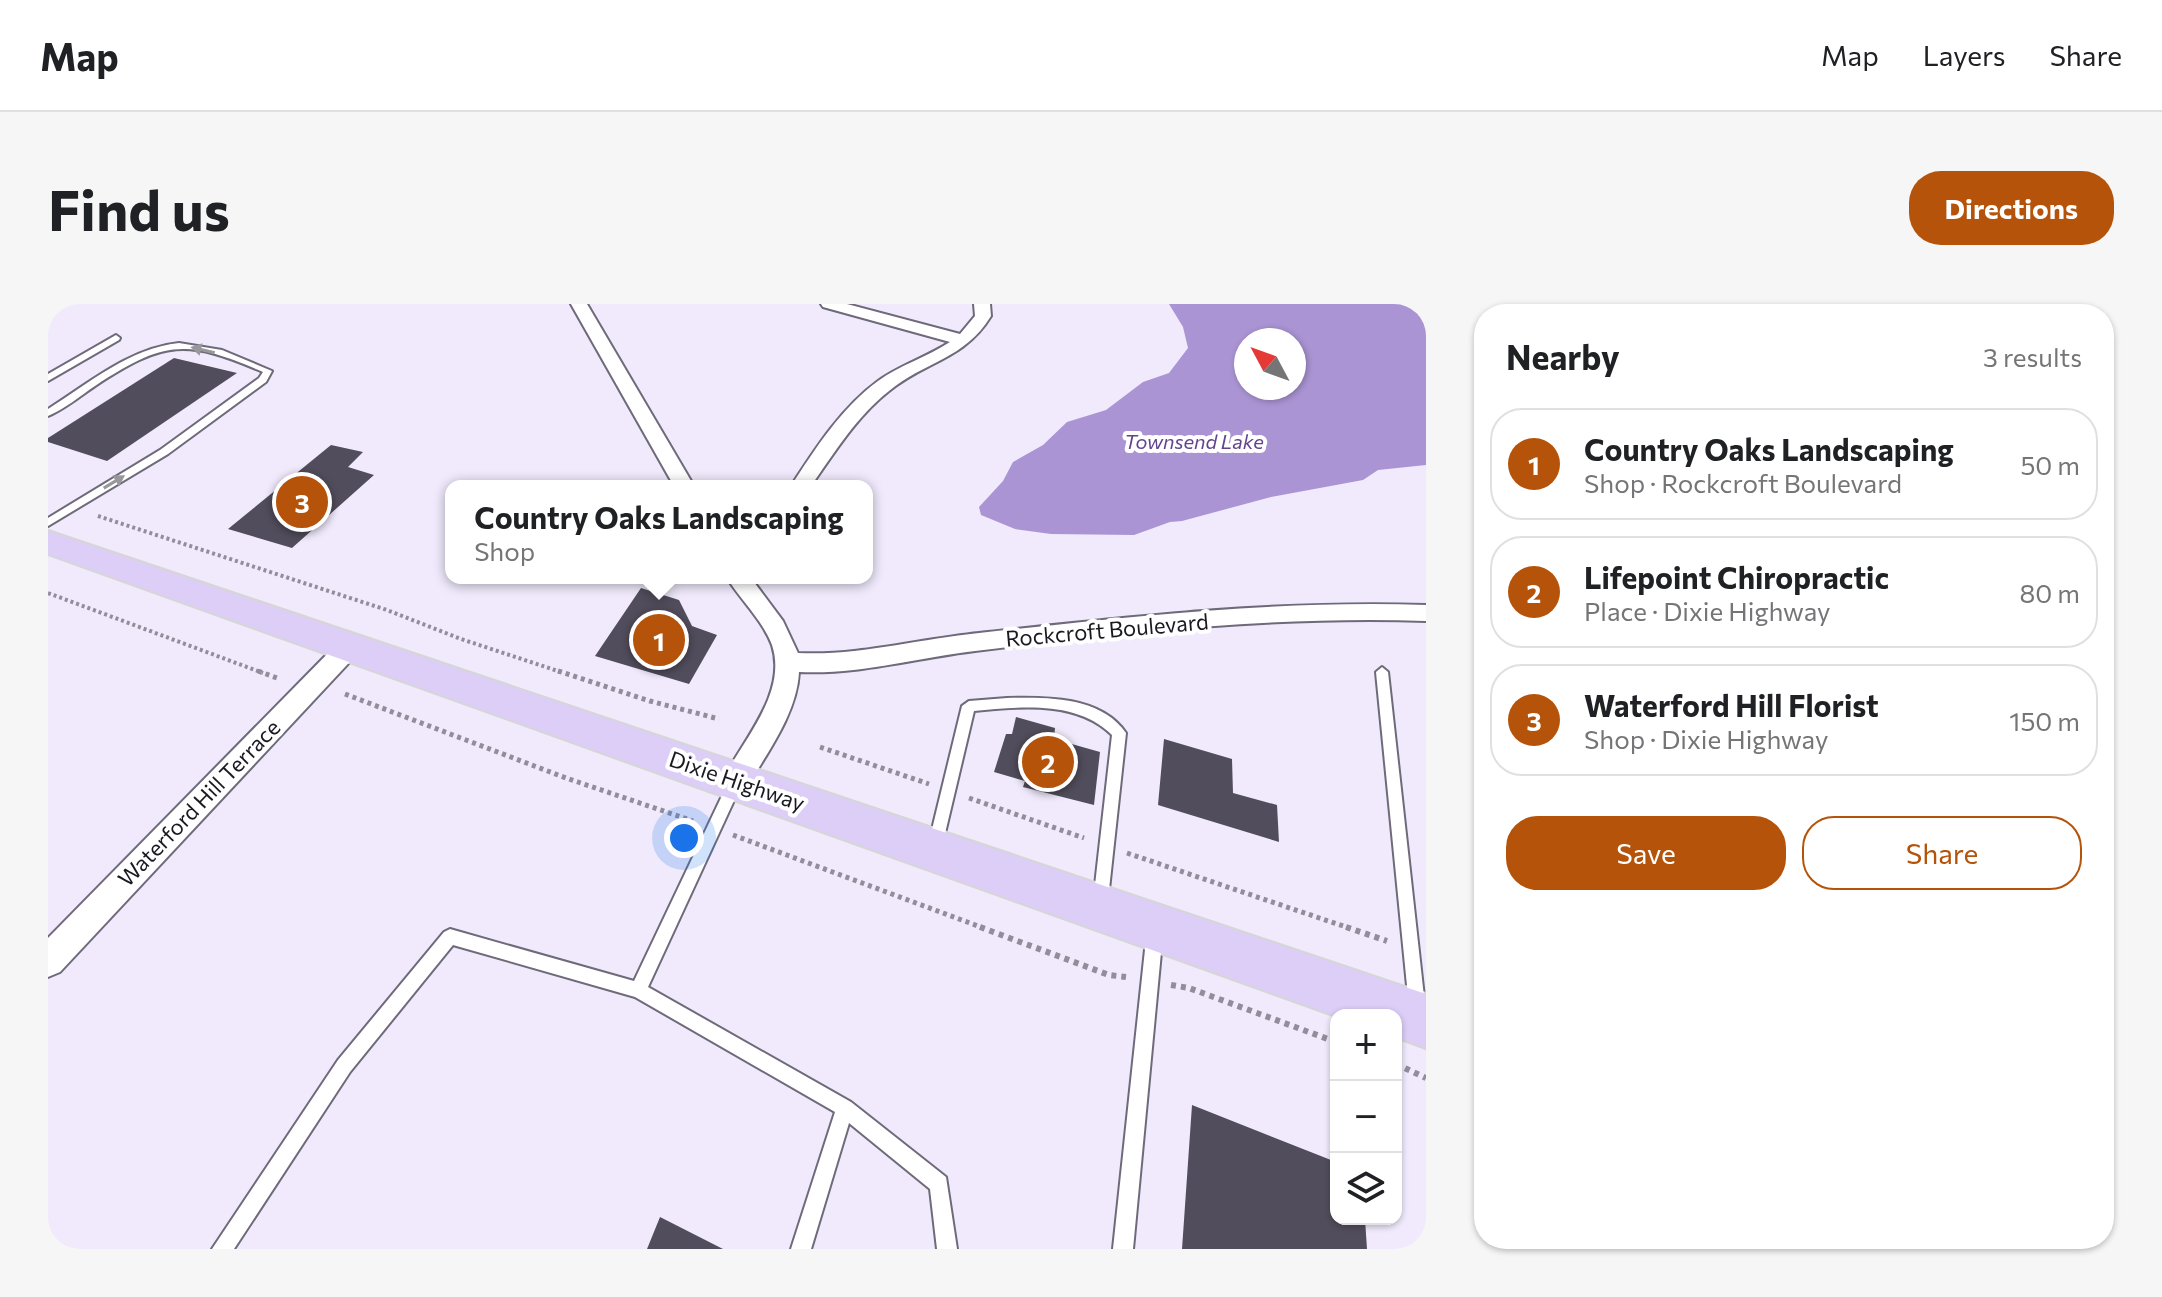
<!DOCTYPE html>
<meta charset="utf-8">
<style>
body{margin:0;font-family:Commissioner,sans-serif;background:#f6f6f6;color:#202124}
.controls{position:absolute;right:24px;bottom:24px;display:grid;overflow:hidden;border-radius:16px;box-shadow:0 2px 6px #0004}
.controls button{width:72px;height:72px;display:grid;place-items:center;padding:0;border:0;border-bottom:2px solid #e0e0e0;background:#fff;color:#202124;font:40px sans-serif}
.compass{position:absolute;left:1186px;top:24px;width:72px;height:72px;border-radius:50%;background:#fff;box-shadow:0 2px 6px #0004;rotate:311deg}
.you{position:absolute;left:636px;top:534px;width:28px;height:28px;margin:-20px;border:6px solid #fff;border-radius:50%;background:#1a73e8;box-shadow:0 0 0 12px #1a73e833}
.badge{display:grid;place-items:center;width:52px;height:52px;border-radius:50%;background:#b45309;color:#fff;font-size:26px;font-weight:700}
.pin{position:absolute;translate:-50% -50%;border:4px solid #fff;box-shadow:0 2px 8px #0006}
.popup{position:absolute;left:397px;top:176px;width:428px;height:104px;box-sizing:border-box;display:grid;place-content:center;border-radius:16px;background:#fff;filter:drop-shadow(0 2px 6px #0005);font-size:26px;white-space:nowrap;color:#757577}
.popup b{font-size:30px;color:#202124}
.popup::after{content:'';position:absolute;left:50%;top:100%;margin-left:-16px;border:16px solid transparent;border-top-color:#fff}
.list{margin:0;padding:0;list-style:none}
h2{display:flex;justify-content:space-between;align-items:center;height:104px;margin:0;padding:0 32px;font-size:34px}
h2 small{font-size:26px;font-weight:400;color:#757577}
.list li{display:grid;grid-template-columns:52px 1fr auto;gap:24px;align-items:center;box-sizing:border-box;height:112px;margin:0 16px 16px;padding:0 16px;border:2px solid #e0e0e0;border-radius:32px}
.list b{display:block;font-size:30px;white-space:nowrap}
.list p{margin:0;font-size:26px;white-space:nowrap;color:#757577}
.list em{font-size:26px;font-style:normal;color:#757577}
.actions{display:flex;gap:16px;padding:24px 32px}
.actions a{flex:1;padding:18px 0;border:2px solid #b45309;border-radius:32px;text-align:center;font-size:28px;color:#b45309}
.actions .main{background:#b45309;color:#fff}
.icon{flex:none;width:44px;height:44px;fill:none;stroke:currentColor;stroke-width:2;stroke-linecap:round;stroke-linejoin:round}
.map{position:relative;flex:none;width:1378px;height:945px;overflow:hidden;border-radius:32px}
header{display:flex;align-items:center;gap:48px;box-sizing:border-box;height:112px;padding:0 40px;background:#fff;border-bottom:2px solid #e0e0e0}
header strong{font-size:38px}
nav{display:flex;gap:44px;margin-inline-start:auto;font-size:28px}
.intro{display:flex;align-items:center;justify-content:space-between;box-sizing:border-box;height:192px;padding:0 48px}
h1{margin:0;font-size:56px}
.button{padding:20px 36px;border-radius:32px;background:#b45309;color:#fff;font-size:28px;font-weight:700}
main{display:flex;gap:48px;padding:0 48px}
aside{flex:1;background:#fff;border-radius:32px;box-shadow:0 2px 6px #0004}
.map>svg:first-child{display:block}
</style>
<header>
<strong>Map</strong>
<nav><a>Map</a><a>Layers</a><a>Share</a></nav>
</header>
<div class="intro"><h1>Find us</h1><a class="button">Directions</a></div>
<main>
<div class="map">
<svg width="1378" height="945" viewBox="0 0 1378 945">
<rect width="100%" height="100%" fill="#f0eafc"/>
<path fill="#aa94d3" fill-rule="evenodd" d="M1121,0H1378V161L1330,166L1315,176L1223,193L1134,217L1122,218L1086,231L1003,230L967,225L933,211L931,203L955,177L965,158L995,141L1019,118L1058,106L1095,78L1121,69L1140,44L1135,23ZM1198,36H1246V84H1198Z"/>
<g fill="#524d5c">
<path d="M126,54L189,69L59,157L0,138V134Z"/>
<path d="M283,141L315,148L300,163L326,171L244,244L180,225Z"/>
<path d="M593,284L631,296L644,322L669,331L641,380L547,352Z"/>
<path d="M968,413L1007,424L1006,435L1052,448L1046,501L975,483L977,477L946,468L958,430H964Z"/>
<path d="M1116,435L1184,455L1185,489L1229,501L1231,538L1110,501Z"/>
<path d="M1144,801L1288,858V915H1317L1319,945H1134Z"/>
<path d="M612,913L675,945H599Z"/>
</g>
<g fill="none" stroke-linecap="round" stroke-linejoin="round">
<defs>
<g id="lane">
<path d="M68,31L72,34L71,36L0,77V70Z"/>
<path d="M131,39L174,46L224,67L218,78L120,150L0,222V214L112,146L211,74L215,68C138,35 117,36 47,82C32,92 17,105 0,112V105C41,79 82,44 131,39Z"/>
<path d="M1334,363L1340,368L1377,702L1375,708L1369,710L1363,708L1361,702L1328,368Z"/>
<path d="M959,394C998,393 1053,392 1078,429L1059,604L1053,606L1047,604L1045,599L1064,431C1028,396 973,403 926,407L894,542L892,547L887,549L882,547L880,542L914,402L921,397Z"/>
<path d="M688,471L693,473L695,477L600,683L803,798L898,873L909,945H889L882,885L801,819L763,945H743L787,808L587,693L405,641L302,768L186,945H164L290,756L396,628L402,625L586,677L681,477L683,473Z"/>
<path d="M1107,619L1113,622L1115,627L1085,945H1065L1099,627L1101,622Z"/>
</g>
<g id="street">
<path d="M523,0H539L646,182H626Z"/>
<path d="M773,0H799L912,30L927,12L926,0H942L943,12C916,56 877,57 841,87C809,112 786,149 763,182H743C767,145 794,103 830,77C852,61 879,53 902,38L775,3Z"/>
<path d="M679,274H703L735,317L750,349C811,352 870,335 931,329C1080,313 1228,296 1378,301V317C1228,312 1076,328 927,347C869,354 810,371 751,368C749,410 718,450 698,485L688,489L678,485L674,477C694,437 740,389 724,341C715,317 693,296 679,274Z"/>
<path d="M302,333L311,336L314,342L311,348L12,668L0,673V634L293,336Z"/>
</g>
<path id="primary" d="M0,227L1378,690V744L1348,733V711L1288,712L0,250Z"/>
</defs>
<use href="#lane" stroke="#6f6a7a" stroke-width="4"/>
<use href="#street" stroke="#6f6a7a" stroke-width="4"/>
<use href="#primary" stroke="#d6d6d7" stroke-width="4"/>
<g stroke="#918d9a" stroke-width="4" stroke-dasharray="3 3" stroke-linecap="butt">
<path d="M50,212L339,306L413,335L516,369"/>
<path d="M0,289L215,369"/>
</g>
<g stroke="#918d9a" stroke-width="5" stroke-dasharray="4 4" stroke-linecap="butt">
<path d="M210,367L229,374"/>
<path d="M510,367L602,397L671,415"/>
<path d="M297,390L518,474L645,517"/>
<path d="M772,443L881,480"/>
<path d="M921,494L1036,534"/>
<path d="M685,531L938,625"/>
<path d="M1079,549L1304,625"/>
</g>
<g stroke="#918d9a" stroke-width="6" stroke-dasharray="5 5" stroke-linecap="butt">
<path d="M932,623L1061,671L1078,673"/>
<path d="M1298,623L1339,637"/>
<path d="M1123,681L1141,684L1288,738"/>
<path d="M1348,760L1378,774"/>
</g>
<use href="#lane" fill="#fff" fill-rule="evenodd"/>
<use href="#street" fill="#fff" fill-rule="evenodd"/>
<use href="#primary" fill="#dccef7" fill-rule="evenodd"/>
</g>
<defs><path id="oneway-solid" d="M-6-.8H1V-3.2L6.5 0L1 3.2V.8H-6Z" transform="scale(2)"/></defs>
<g fill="#98989b">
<use href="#oneway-solid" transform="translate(155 46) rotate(-167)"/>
<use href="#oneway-solid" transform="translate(66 178) rotate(-31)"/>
</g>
<g text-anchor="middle" stroke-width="8" stroke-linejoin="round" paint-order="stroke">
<g font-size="20" font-style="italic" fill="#61438f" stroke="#fff">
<text x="1146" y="145">Townsend Lake</text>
</g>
<g font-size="22" fill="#1b1920" stroke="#fff">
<text transform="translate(1059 326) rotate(-5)" y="8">Rockcroft Boulevard</text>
<text transform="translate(689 477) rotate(19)" y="8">Dixie Highway</text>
<text transform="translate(151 499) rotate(-46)" y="8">Waterford Hill Terrace</text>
</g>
</g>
</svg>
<div class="controls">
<button>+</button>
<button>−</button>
<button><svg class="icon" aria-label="layers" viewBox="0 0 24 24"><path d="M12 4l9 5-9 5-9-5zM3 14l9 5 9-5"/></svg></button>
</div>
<svg class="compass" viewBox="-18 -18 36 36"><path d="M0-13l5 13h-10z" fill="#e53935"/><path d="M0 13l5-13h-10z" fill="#757577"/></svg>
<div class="you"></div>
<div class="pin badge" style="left:611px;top:336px">1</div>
<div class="popup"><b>Country Oaks Landscaping</b>Shop</div>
<div class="pin badge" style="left:1000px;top:458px">2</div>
<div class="pin badge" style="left:254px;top:198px">3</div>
</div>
<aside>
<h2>Nearby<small>3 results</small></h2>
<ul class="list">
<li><span class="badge">1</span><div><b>Country Oaks Landscaping</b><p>Shop · Rockcroft Boulevard</p></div><em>50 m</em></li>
<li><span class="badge">2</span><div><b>Lifepoint Chiropractic</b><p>Place · Dixie Highway</p></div><em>80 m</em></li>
<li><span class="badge">3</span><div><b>Waterford Hill Florist</b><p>Shop · Dixie Highway</p></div><em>150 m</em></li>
</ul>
<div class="actions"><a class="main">Save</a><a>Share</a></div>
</aside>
</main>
